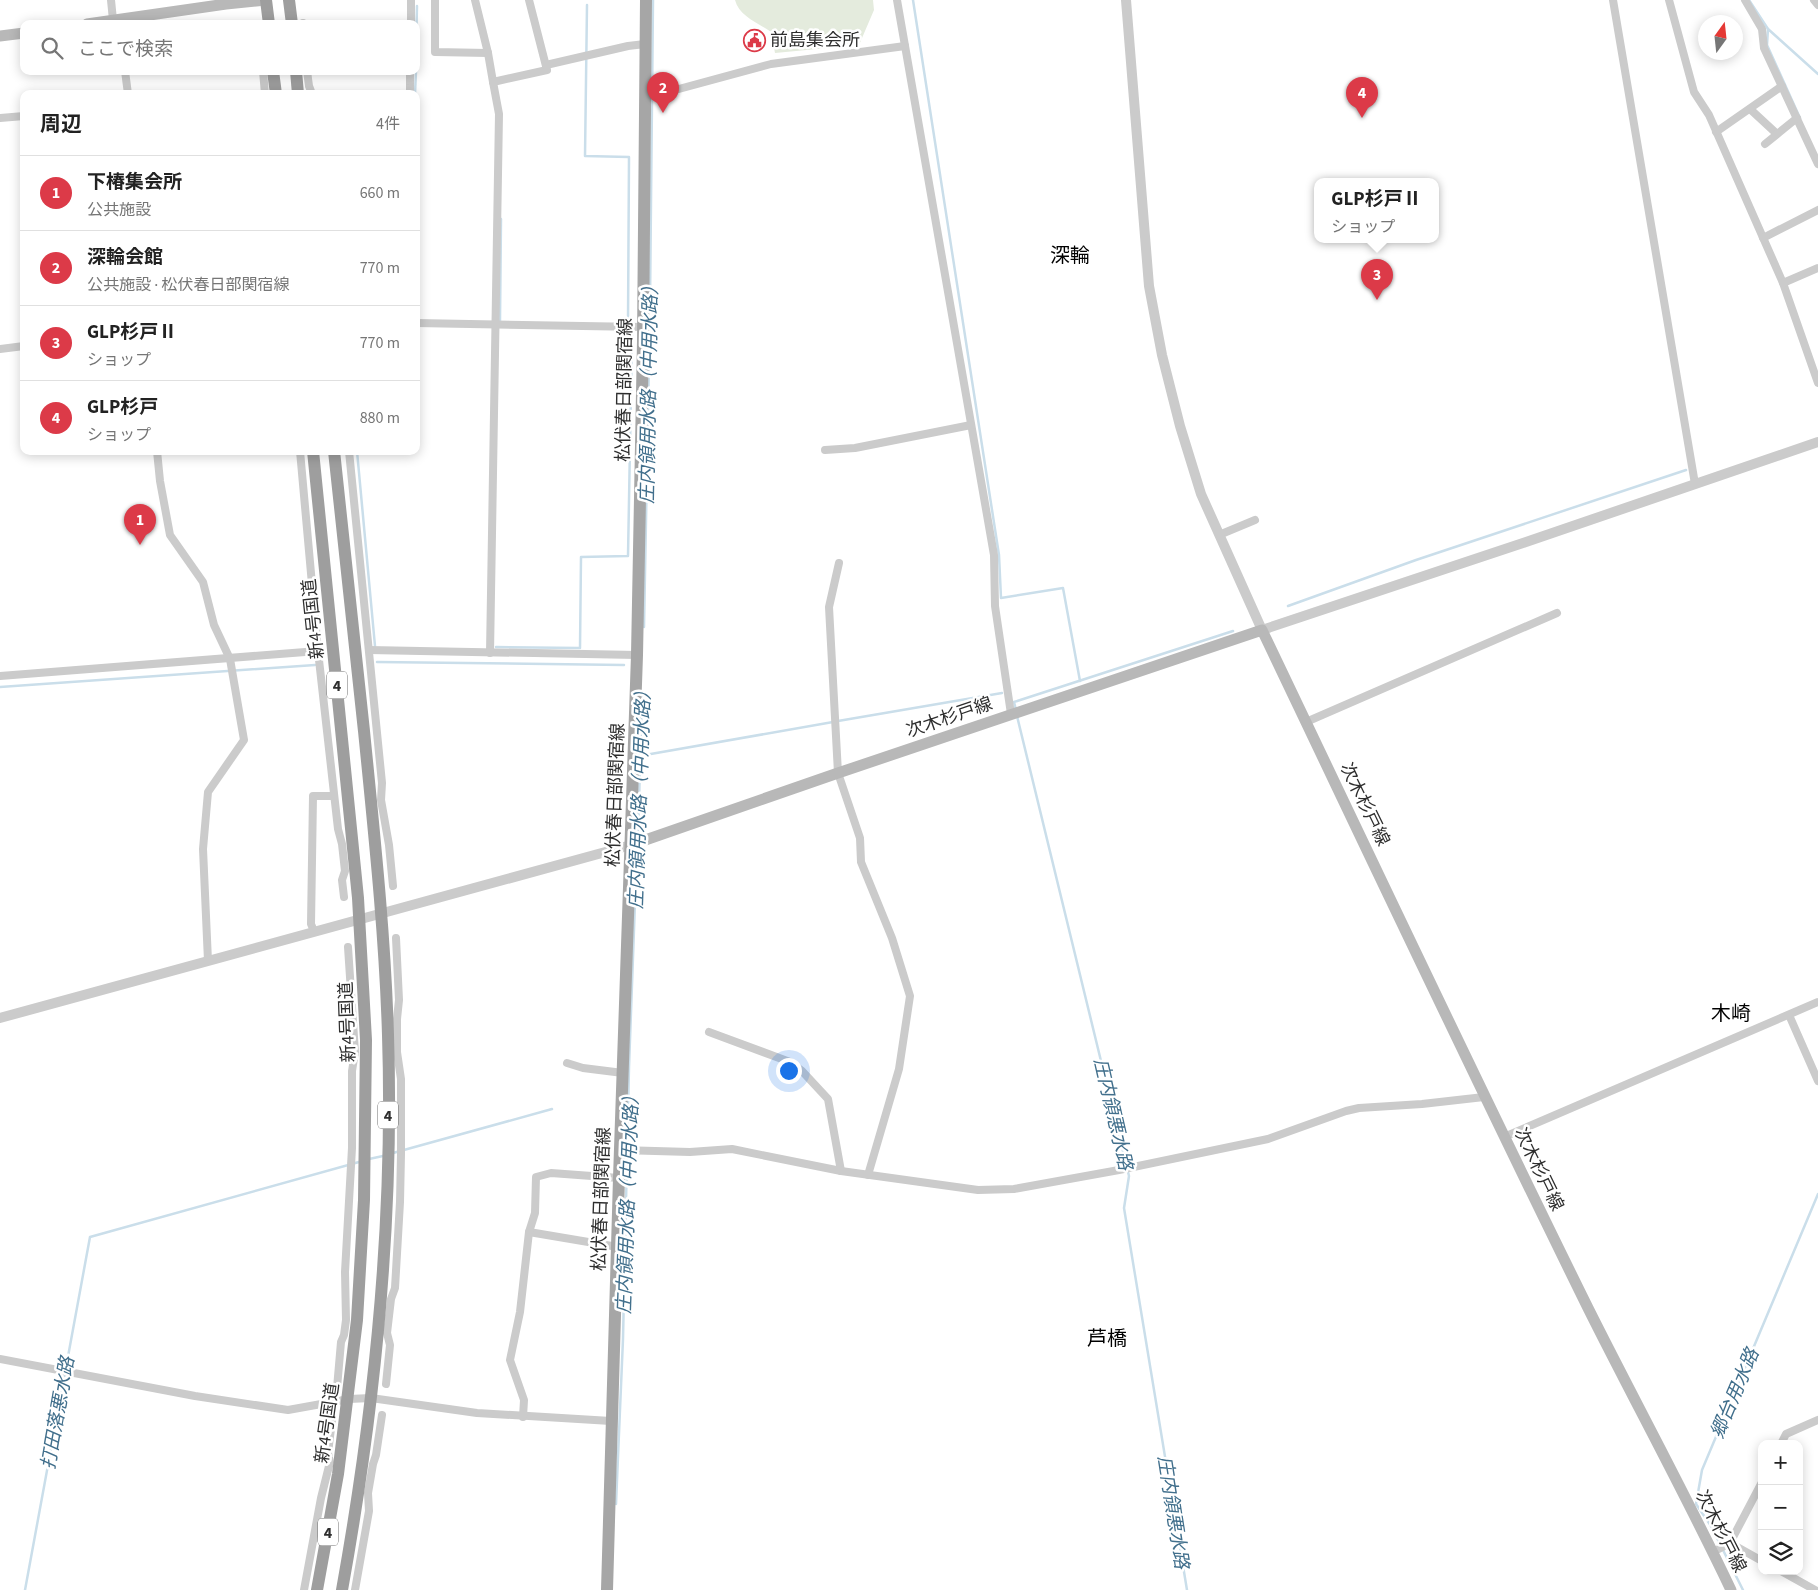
<!DOCTYPE html>
<html lang="ja">
<meta charset="utf-8">
<style>
body{margin:0;font-family:"Source Sans 3","Noto Sans JP",sans-serif;background:#f2f2f2;color:#222}
.controls{position:absolute;right:15px;bottom:15px;display:grid;overflow:hidden;border-radius:10px;box-shadow:0 2px 12px #0003}
.controls button{width:45px;height:45px;display:grid;place-items:center;padding:0;border:0;border-bottom:1px solid #e0e0e0;background:#fff;color:#222;font:25px sans-serif}
.compass{position:absolute;left:1698px;top:15px;width:45px;height:45px;border-radius:50%;background:#fff;box-shadow:0 2px 12px #0003;rotate:15deg}
.you{position:absolute;left:788px;top:1070px;width:18px;height:18px;margin:-12px;border:4px solid #fff;border-radius:50%;background:#1a73e8;box-shadow:0 0 0 8px #1a73e833}
.badge{display:grid;place-items:center;width:32px;height:32px;border-radius:50%;background:#dc3a48;color:#fff;font-size:16px;font-weight:700}
.pin{position:absolute;translate:-50% -41px;filter:drop-shadow(0 1px 2px #0008)}
.pin::after{content:'';position:absolute;top:26px;width:18px;height:15px;background:inherit;clip-path:polygon(0 0,100% 0,50% 100%)}
.popup{position:absolute;left:1314px;top:178px;width:125px;height:65px;box-sizing:border-box;display:grid;place-content:center;border-radius:10px;background:#fff;filter:drop-shadow(0 1px 4px #0005);font-size:16px;white-space:nowrap;color:#767676}
.popup b{font-size:19px;color:#222}
.popup::after{content:'';position:absolute;left:50%;top:100%;margin-left:-10px;border:10px solid transparent;border-top-color:#fff}
.list{margin:0;padding:0;list-style:none}
h2{display:flex;justify-content:space-between;align-items:center;height:65px;margin:0;padding:0 20px;font-size:21px}
h2 small{font-size:16px;font-weight:400;color:#767676}
.list li{display:grid;grid-template-columns:32px 1fr auto;gap:15px;align-items:center;box-sizing:border-box;height:75px;padding:0 20px;border-top:1px solid #e0e0e0}
.list b{display:block;font-size:19px;white-space:nowrap}
.list p{margin:0;font-size:16px;white-space:nowrap;color:#767676}
.list em{font-size:16px;font-style:normal;color:#767676}
.icon{flex:none;width:28px;height:28px;fill:none;stroke:currentColor;stroke-width:2;stroke-linecap:round;stroke-linejoin:round}
.map{position:relative;flex:none;width:1818px;height:1590px;overflow:hidden}
.search{position:absolute;background:#fff;box-shadow:0 2px 12px #0003;left:20px;top:20px;width:400px;height:55px;display:flex;align-items:center;gap:12px;box-sizing:border-box;padding:0 18px;border-radius:10px;color:#767676;font-size:19px}
.panel{position:absolute;background:#fff;box-shadow:0 2px 12px #0003;left:20px;top:90px;width:400px;height:365px;border-radius:10px}
.map>svg:first-child{display:block}
</style>
<div class="map">
<svg width="1818" height="1590" viewBox="0 0 1818 1590">
<rect width="100%" height="100%" fill="#fff"/>
<path fill="#e4ebdd" d="M735,0H873L874,10L859,45L775,53L771,32C758,23 739,16 735,0Z"/>
<g fill="none" stroke-linecap="round" stroke-linejoin="round">
<g stroke="#cadeea" stroke-width="2.5">
<path d="M913,0L999,555L1001,598L1063,588L1080,681"/>
<path d="M1749,0L1768,29L1818,74"/>
<path d="M1768,29L1767,45L1800,118"/>
<path d="M416,47L417,6"/>
<path d="M415,94L416,71"/>
<path d="M650,304L653,0"/>
<path d="M500,321L501,219"/>
<path d="M357,451L375,646"/>
<path d="M1288,606L1416,560L1686,470"/>
<path d="M644,627L649,362"/>
<path d="M496,647L580,648L581,557L628,556L632,335L628,323L629,157L585,156L587,5"/>
<path d="M377,662L624,665"/>
<path d="M0,687L315,665"/>
<path d="M1016,710L1014,702L1233,631"/>
<path d="M1017,716L1129,1176L1124,1208L1187,1590"/>
<path d="M838,721L1002,693"/>
<path d="M645,755L833,722"/>
<path d="M638,839L642,692"/>
<path d="M393,1153L552,1109"/>
<path d="M369,1159L383,1156"/>
<path d="M616,1504L623,1339L629,1067L637,847"/>
<path d="M25,1590L90,1237L359,1162"/>
<path d="M1743,1590L1711,1526L1696,1504L1702,1470L1818,1194"/>
</g>
<g stroke="#cbcbcb" stroke-width="8">
<path d="M111,0L113,20"/>
<path d="M435,0V52L488,53"/>
<path d="M475,0L488,53L493,82L547,70L529,0"/>
<path d="M897,0L994,555L995,606L1011,714"/>
<path d="M1613,0L1695,484"/>
<path d="M1669,0L1694,92L1709,115L1783,283L1818,383"/>
<path d="M1745,0L1762,29L1764,48L1818,164"/>
<path d="M1814,0L1818,5"/>
<path d="M303,23V24"/>
<path d="M411,24V0"/>
<path d="M546,65L628,46L645,44"/>
<path d="M125,71L128,94"/>
<path d="M263,71L265,94"/>
<path d="M307,71L309,86L312,94"/>
<path d="M410,94V71"/>
<path d="M645,96H653L771,64L905,46"/>
<path d="M1750,109L1777,134"/>
<path d="M0,118L24,116"/>
<path d="M1716,132L1782,86"/>
<path d="M1765,144L1797,118"/>
<path d="M1763,238L1818,210"/>
<path d="M1783,283L1818,268"/>
<path d="M416,323L642,327"/>
<path d="M0,349L24,346"/>
<path d="M825,450L855,448L971,425"/>
<path d="M157,451L160,481L170,535L203,582L214,625L230,659L244,740L208,792L203,849L208,961"/>
<path d="M300,451L318,651L338,829L342,844L345,871L342,880L344,897"/>
<path d="M349,451L382,783L381,800L389,845L393,886"/>
<path d="M1219,535L1255,520"/>
<path d="M839,563L829,607L838,773L860,838L861,862L892,938L910,996L899,1069L868,1175"/>
<path d="M369,650L637,655"/>
<path d="M490,653L499,114L493,82"/>
<path d="M0,676L318,651"/>
<path d="M1306,722L1557,613"/>
<path d="M314,931L311,924L313,796H334"/>
<path d="M1789,1015L1818,1081"/>
<path d="M709,1032L790,1062L802,1071L828,1099L841,1171"/>
<path d="M567,1063L583,1068L623,1073"/>
<path d="M1504,1137L1818,1002"/>
<path d="M620,1150L690,1152L732,1149L841,1171L978,1190L1014,1189L1119,1170L1268,1139L1346,1111L1359,1108L1422,1104L1484,1097"/>
<path d="M529,1232L618,1247"/>
<path d="M0,1359L195,1396L288,1410L349,1399L371,1398L477,1413L611,1421"/>
<path d="M386,1384L390,1345L387,1333L391,1299L395,1288L400,1202L401,1154V1079L397,1052V1019L399,1000L396,938"/>
<path d="M337,1388L341,1342L344,1335L346,1320L345,1272L352,1148V1071L355,1052L348,947"/>
<path d="M523,1417L524,1400L510,1360L520,1312L529,1232L535,1213L536,1177L551,1173L619,1178"/>
<path d="M1781,1444L1786,1434L1818,1420"/>
<path d="M1730,1543L1762,1482"/>
<path d="M1713,1552L1730,1543L1762,1561"/>
<path d="M1781,1571L1815,1590"/>
<path d="M304,1590L321,1498L330,1462L328,1453L333,1412"/>
<path d="M355,1590L369,1511L368,1493L373,1464L376,1455L382,1415"/>
</g>
<g stroke="#cbcbcb" stroke-width="10">
<path d="M1126,0L1149,286L1162,355L1180,426L1201,494L1262,630L1526,542L1818,442"/>
<path d="M0,1018L631,845"/>
</g>
<g stroke="#b8b8b8" stroke-width="11">
<path d="M87,24L226,4L266,0"/>
<path d="M0,36L24,33"/>
<path d="M631,845L838,773L1262,630C1370,856 1477,1083 1588,1308C1635,1402 1686,1495 1731,1590"/>
</g>
<path stroke="#a6a6a6" stroke-width="12" d="M607,1590L619,1178L637,655L643,341L646,0"/>
<g stroke="#9e9e9e" stroke-width="12">
<path d="M266,0L269,24"/>
<path d="M289,0L292,24"/>
<path d="M273,71L276,94"/>
<path d="M296,71L298,94"/>
<path d="M313,451L358,898L366,1040L364,1200L357,1320L338,1474L317,1590"/>
<path d="M334,451C344,545 354,638 364,731C374,832 385,934 388,1035C394,1221 375,1407 342,1590"/>
</g>
</g>
<defs>
<symbol id="civic-ring" viewBox="-11 -11 22 22"><circle r="9.5" fill="#fff" stroke="#dc3a48" stroke-width="1.5"/><path d="M-.6-6.5H3V-4.5H.6V-3L4-1V1h2V6H-6V1h2V-1L-.6-3ZM-1.2 2.5V6h2.4V2.5Z" fill="#dc3a48"/></symbol>
</defs>
<g fill-rule="evenodd">
<use href="#civic-ring" x="742" y="28" width="25" height="25"/>
</g>
<g text-anchor="middle" stroke-width="5" stroke-linejoin="round" paint-order="stroke">
<g fill="#fff" stroke="#6d6d6d" stroke-width="1">
<rect x="327" y="671.5" width="20" height="27" rx="4"/>
<rect x="378" y="1101.5" width="20" height="27" rx="4"/>
<rect x="318" y="1518.5" width="20" height="27" rx="4"/>
</g>
<g font-size="16" font-weight="bold" fill="#2e2e2e">
<text x="337" y="691">4</text>
<text x="388" y="1121">4</text>
<text x="328" y="1538">4</text>
</g>
<g font-size="18" fill="#2e2e2e" stroke="#fff" text-anchor="start">
<text x="770" y="46">前島集会所</text>
</g>
<g font-size="18" fill="#2e2e2e" stroke="#fff">
<text transform="translate(624 390) rotate(-89)" y="6">松伏春日部関宿線</text>
<text transform="translate(313 619) rotate(-96)" y="6">新4号国道</text>
<text transform="translate(949 717) rotate(-19)" y="6">次木杉戸線</text>
<text transform="translate(615 795) rotate(-88)" y="6">松伏春日部関宿線</text>
<text transform="translate(1365 804) rotate(64)" y="6">次木杉戸線</text>
<text transform="translate(347 1022) rotate(-92)" y="6">新4号国道</text>
<text transform="translate(1539 1169) rotate(64)" y="6">次木杉戸線</text>
<text transform="translate(601 1199) rotate(-88)" y="6">松伏春日部関宿線</text>
<text transform="translate(327 1423) rotate(-82)" y="6">新4号国道</text>
<text transform="translate(1721 1531) rotate(63)" y="6">次木杉戸線</text>
</g>
<g font-size="19" font-style="italic" fill="#416f8c" stroke="#fff">
<text transform="translate(648 390) rotate(-89)" y="7">庄内領用水路（中用水路）</text>
<text transform="translate(639 795) rotate(-88)" y="7">庄内領用水路（中用水路）</text>
<text transform="translate(1114 1114) rotate(77)" y="7">庄内領悪水路</text>
<text transform="translate(627 1200) rotate(-88)" y="7">庄内領用水路（中用水路）</text>
<text transform="translate(1734 1393) rotate(-67)" y="7">郷台用水路</text>
<text transform="translate(57 1413) rotate(-80)" y="7">打田落悪水路</text>
<text transform="translate(1174 1512) rotate(81)" y="7">庄内領悪水路</text>
</g>
<g font-size="20" fill="#000" stroke="#fff">
<text x="1070" y="262">深輪</text>
<text x="1731" y="1020">木崎</text>
<text x="1107" y="1345">芦橋</text>
</g>
</g>
</svg>
<div class="controls">
<button>+</button>
<button>−</button>
<button><svg class="icon" aria-label="layers" viewBox="0 0 24 24"><path d="M12 4l9 5-9 5-9-5zM3 14l9 5 9-5"/></svg></button>
</div>
<svg class="compass" viewBox="-18 -18 36 36"><path d="M0-13l5 13h-10z" fill="#e53935"/><path d="M0 13l5-13h-10z" fill="#767676"/></svg>
<div class="you"></div>
<div class="pin badge" style="left:140px;top:545px">1</div>
<div class="pin badge" style="left:663px;top:113px">2</div>
<div class="pin badge" style="left:1377px;top:300px">3</div>
<div class="popup"><b>GLP杉戸Ⅱ</b>ショップ</div>
<div class="pin badge" style="left:1362px;top:118px">4</div>
<div class="search"><svg class="icon" aria-label="search" viewBox="0 0 24 24"><circle cx="10" cy="10" r="6"/><path d="M15 15l6 6"/></svg>ここで検索</div>
<section class="panel">
<h2>周辺<small>4件</small></h2>
<ul class="list">
<li><span class="badge">1</span><div><b>下椿集会所</b><p>公共施設</p></div><em>660 m</em></li>
<li><span class="badge">2</span><div><b>深輪会館</b><p>公共施設 · 松伏春日部関宿線</p></div><em>770 m</em></li>
<li><span class="badge">3</span><div><b>GLP杉戸Ⅱ</b><p>ショップ</p></div><em>770 m</em></li>
<li><span class="badge">4</span><div><b>GLP杉戸</b><p>ショップ</p></div><em>880 m</em></li>
</ul>
</section>
</div>
